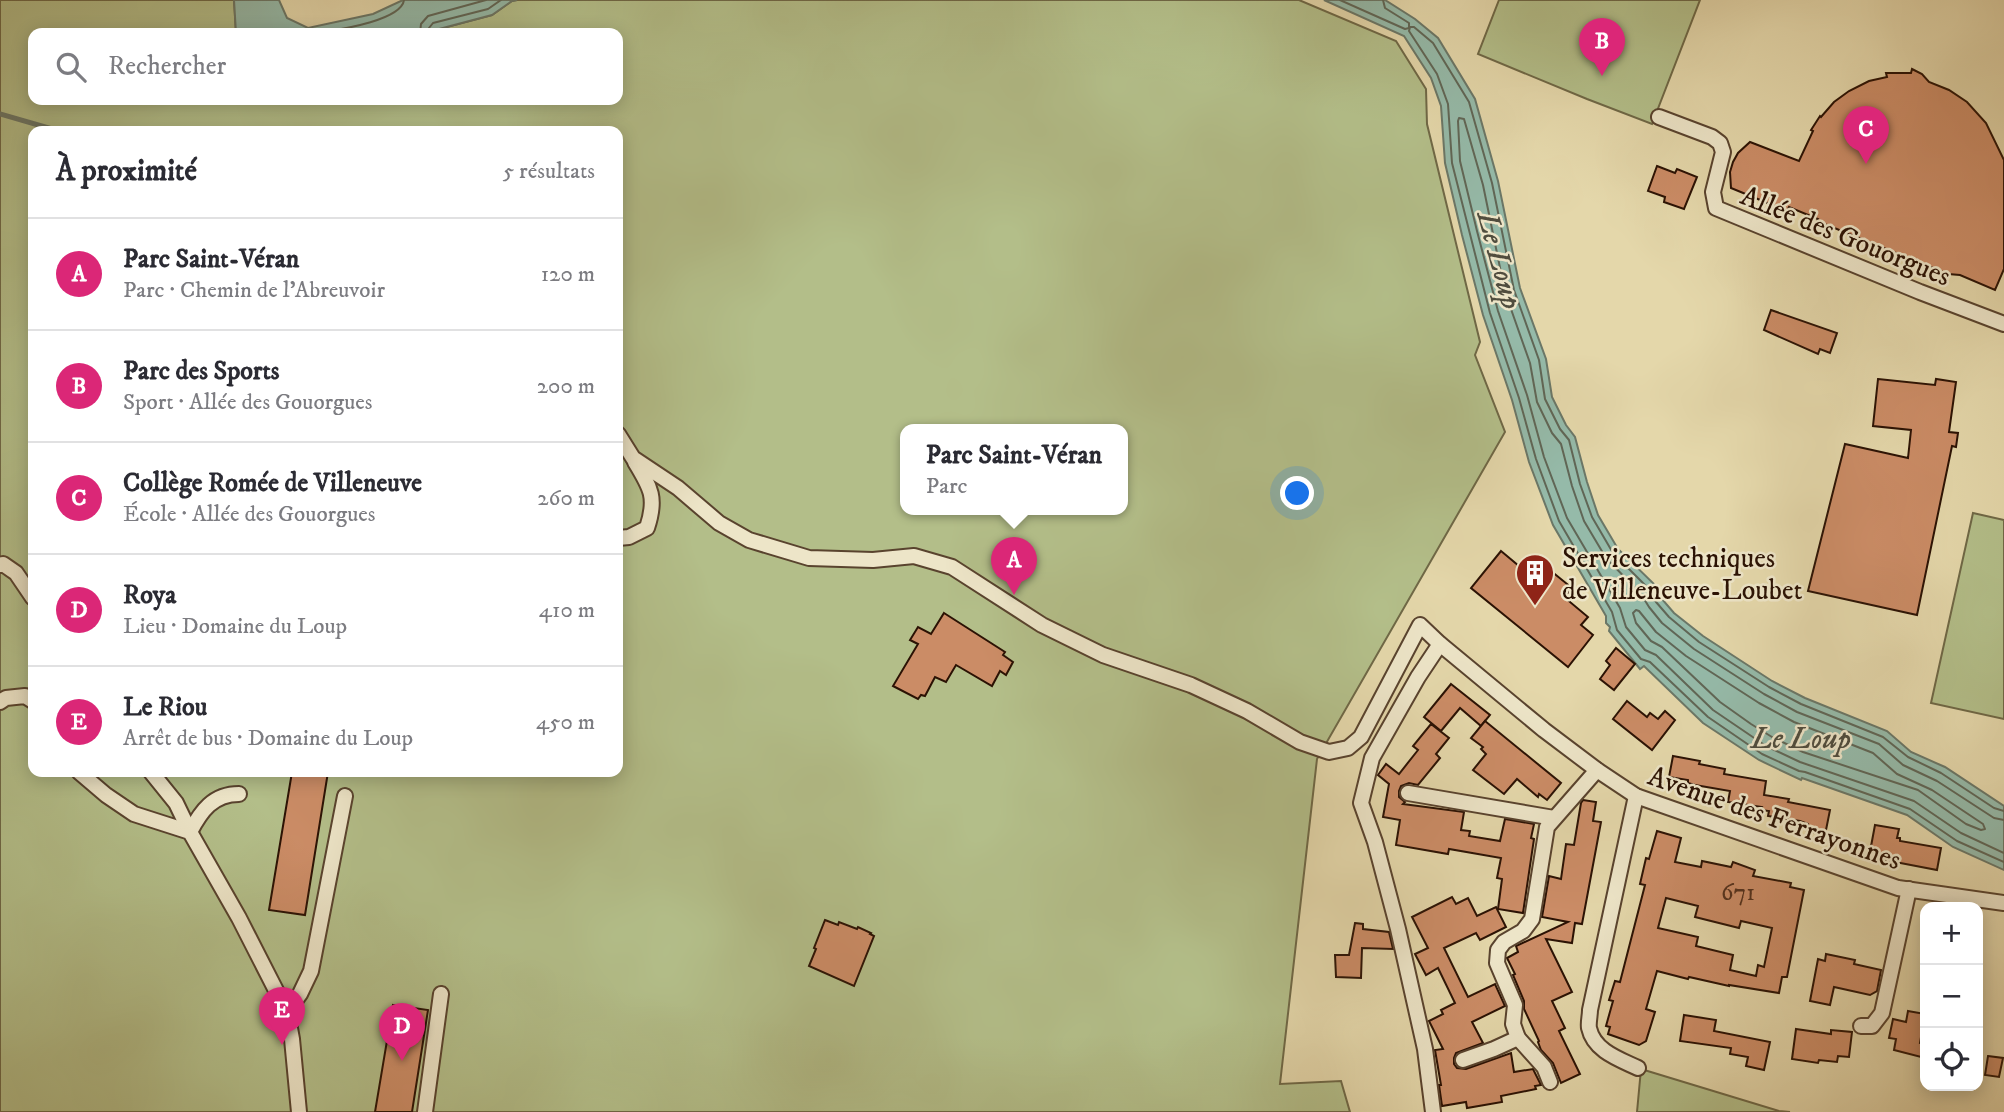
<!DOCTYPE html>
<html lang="fr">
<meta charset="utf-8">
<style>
body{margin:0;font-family:"IM FELL DW Pica",serif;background:#f7f7f7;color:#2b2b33}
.controls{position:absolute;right:21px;bottom:21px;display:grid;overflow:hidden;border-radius:14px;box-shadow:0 4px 18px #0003}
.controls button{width:63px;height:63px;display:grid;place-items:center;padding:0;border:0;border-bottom:2px solid #e1e1e2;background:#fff;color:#2b2b33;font:35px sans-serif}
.you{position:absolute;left:1298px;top:494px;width:24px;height:24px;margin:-18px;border:5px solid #fff;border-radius:50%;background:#1a73e8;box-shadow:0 0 0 10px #1a73e833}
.badge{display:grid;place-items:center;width:46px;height:46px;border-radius:50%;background:#db2777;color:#fff;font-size:23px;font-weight:700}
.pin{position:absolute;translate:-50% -58px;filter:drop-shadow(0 2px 4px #0008)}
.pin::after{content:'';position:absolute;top:37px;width:24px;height:21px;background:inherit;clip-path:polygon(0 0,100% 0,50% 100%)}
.popup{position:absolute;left:900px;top:424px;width:228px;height:91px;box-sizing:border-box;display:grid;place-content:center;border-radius:14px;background:#fff;filter:drop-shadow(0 2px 5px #0005);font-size:23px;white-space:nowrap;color:#7c7c81}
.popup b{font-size:26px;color:#2b2b33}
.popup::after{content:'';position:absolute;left:50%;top:100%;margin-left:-14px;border:14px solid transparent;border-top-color:#fff}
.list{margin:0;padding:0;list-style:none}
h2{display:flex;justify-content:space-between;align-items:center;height:91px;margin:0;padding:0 28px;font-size:30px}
h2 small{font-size:23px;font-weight:400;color:#7c7c81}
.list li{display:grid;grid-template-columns:46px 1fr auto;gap:21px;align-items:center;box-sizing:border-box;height:112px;padding:0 28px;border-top:2px solid #e1e1e2}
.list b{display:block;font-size:26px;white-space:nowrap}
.list p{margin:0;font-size:23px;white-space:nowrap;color:#7c7c81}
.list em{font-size:23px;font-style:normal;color:#7c7c81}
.icon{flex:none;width:38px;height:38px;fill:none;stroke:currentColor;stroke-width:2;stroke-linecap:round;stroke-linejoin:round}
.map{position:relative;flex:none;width:2004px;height:1112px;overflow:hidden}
.search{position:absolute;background:#fff;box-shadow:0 4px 18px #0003;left:28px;top:28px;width:595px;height:77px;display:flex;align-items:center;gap:18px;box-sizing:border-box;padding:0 24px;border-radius:14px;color:#7c7c81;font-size:26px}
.panel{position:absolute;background:#fff;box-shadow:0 4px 18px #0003;left:28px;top:126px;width:595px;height:651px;border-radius:14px}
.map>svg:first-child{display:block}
</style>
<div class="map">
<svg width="2004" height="1112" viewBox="0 0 2004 1112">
<rect width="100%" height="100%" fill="#e4d7aa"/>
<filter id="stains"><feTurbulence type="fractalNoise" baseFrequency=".00286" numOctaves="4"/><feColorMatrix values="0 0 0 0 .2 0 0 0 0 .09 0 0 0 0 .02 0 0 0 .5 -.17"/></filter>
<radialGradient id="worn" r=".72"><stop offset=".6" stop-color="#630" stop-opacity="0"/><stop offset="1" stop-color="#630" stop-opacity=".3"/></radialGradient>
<g fill="#b3be89" stroke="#6f6846" stroke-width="2" fill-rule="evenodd">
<path d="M0,0H234L236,33H33V100H618V33H424L492,15L512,1L517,0H1299L1396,41L1426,89L1427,124L1480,342L1475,355L1505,432L1317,759L1280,1084L1341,1081L1350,1112H0ZM33,131H618V772H33ZM906,429H1122V509H906Z"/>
<path d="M1499,0H1700L1652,124L1587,99L1478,54Z"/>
<path d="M1973,513L2004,520V719L1931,703Z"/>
<path d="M1641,1069L1779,1111L1790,1112H1637Z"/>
</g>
<g fill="#95baa9" stroke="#6b7767" stroke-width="2">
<path d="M234,0H279L287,18L308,28L373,14L403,0H517L512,1L492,15L424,33H236Z"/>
<path d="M1324,0H1385L1415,19L1438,38L1475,99L1498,181L1520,288L1546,359L1552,397L1566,425L1575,437L1587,482L1598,515L1618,549L1654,584L1661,598L1674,613L1703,636L1772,681L1805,698L1887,731L1911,752L1945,767L2004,806V870L1953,847L1907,815L1802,778L1801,780L1759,760L1703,723L1644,666L1640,669L1609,631L1610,627L1606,623V616L1553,525L1529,462L1512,400L1483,315L1462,235L1445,163L1441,106L1431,78L1404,36Z"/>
</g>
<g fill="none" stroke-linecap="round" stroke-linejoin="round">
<g stroke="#606656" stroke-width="2">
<path d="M1340,0L1405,29L1409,28V23L1385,8L1383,0"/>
<path d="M318,33C336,30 401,21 404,0"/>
<path d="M420,33L421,24L428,16L486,0"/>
<path d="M428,33L429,28L433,23L488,9L501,0"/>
<path d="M1636,610L1639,611L1656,632L1686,656L1759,703L1794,722L1873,753L1897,774L1932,790L1983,824L1985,829L1981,830L1966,824L1918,790L1803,752L1772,737L1751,724L1720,702L1662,647L1651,641L1636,623L1633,613Z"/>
<path d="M2004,811L1994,808L1941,773L1908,757L1883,737L1801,704L1769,687L1699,642L1669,617L1656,602L1648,588L1613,553L1592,517L1580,484L1569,440L1560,429L1545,399L1539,360L1514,290L1492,183L1469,102L1433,43L1414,27H1410L1409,31L1437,74L1448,104L1452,163L1490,313L1519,398L1536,459L1559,521L1612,612L1617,630L1641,659L1650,662L1708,717L1762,754L1799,771L1805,772L1910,809L1957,841L2004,862"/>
<path d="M2004,820L1994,818L1937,781L1903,765L1879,744L1797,712L1764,694L1694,649L1662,623L1649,607L1641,594L1606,558L1584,521L1572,486L1561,444L1552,433L1537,402L1530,363L1505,292L1483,185L1464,119L1459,118L1458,121L1460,161L1477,231L1498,311L1527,395L1544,457L1567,518L1620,608L1626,627L1645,650L1656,655L1713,710L1766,746L1800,762L1914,801L1961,833L2004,853"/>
</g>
<path stroke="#6b7767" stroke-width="5" d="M0,114L59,131"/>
</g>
<g fill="#cb8c66" stroke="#2b1204" stroke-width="2" fill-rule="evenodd">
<path d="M1912,69L1922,74L1929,82L1949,90L1967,102L1986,123L2004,160V269L1995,290L1960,275L1948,274L1817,221L1818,219L1789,207L1787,211L1731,188L1730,172L1733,162L1738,153L1750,142L1799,161L1813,131L1811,130L1820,116L1821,117L1834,102L1849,91L1869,81L1887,77L1886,73H1911Z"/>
<path d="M1657,166L1675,173L1677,169L1697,177L1684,209L1664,202L1665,197L1648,191Z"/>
<path d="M1771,310L1837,333L1830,353L1820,349L1818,354L1764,330Z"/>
<path d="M1878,379L1935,385L1936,379L1956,382L1949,432L1958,433L1956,447L1952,446L1917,615L1808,591L1845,444L1908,458L1911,430L1873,426Z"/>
<path d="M1501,551L1525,571L1535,558L1572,588L1564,597L1588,617L1581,625L1593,635L1568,667L1471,588Z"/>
<path d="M944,613L1005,652L1003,655L1013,662L1006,675L1000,671L992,686L956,665L946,682L935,677L925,696L921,695L918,699L893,686L918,644L910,640L918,627L931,634Z"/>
<path d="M1616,648L1635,664L1614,690L1600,679L1610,665L1606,661Z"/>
<path d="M1451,684L1490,715L1481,726L1460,708L1441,731L1424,717Z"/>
<path d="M1627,701L1647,717L1650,713L1658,719L1665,711L1675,720L1652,750L1613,719Z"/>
<path d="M1485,721L1561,783L1547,800L1539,794L1538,797L1517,779L1504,794L1473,770L1486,754L1481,749L1483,747L1471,738Z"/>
<path d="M1431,724L1449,738L1436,754L1440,758L1418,785L1409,783L1401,786L1399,791V797L1405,802L1403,804L1464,812L1461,830L1470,831L1469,836L1500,841L1505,819L1534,824L1531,838L1534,839L1523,913L1498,909L1502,879L1497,878L1501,858L1449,849L1448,854L1396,845L1400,820L1383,817L1389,784L1378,775L1386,764L1399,774L1418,750L1413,746Z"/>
<path d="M1673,756L1700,761L1699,764L1725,769L1724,774L1766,781L1764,795L1789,799L1788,802L1830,810L1825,835L1807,831L1808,824L1800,821L1768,816L1769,811L1761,810L1762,807L1728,802L1730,791L1695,785L1688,783V780L1669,777Z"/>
<path d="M292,772H328L305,915L269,910Z"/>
<path d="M1583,800L1596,802L1593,821L1601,822L1582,924L1575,923L1572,943L1546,939L1572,992L1552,1001L1565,1028L1559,1031L1580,1074L1561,1083L1553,1063L1541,1050L1538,1042L1539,1041L1524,1009V1001L1513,975L1515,974L1507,958L1518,952L1516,946L1568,922L1542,917L1549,876L1561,879L1566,844L1574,845L1581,803Z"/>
<path d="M1875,825L1899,829L1897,838H1900V841L1941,848L1937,870L1869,857Z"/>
<path d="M1657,831L1681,838L1675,862L1701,867L1702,861L1731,867L1733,862L1755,870L1753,876L1791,883L1790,887L1804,890L1787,977H1782L1779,993L1729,985V986L1689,977L1688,979L1657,971L1646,1009L1655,1012L1646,1041L1639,1045L1608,1034L1610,1027L1606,1026L1613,1001L1609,1000L1615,981L1620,982L1645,885L1640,884L1646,858L1649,859ZM1666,898L1698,906L1695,917L1739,928L1741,921L1772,928L1764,967L1758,965L1756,976L1730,970L1733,955L1696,946L1698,937L1658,928Z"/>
<path d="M1452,897L1456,904L1468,898L1477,916L1496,907L1506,927L1480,940L1476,933L1444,948L1468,997L1495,984L1505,1006L1472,1022L1483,1043L1456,1053L1454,1058V1064L1457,1068L1466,1069L1511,1053L1514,1072L1533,1069L1541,1085L1535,1086L1536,1089L1501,1096L1502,1102L1467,1108L1466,1102L1442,1106L1439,1085H1441L1435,1050L1443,1049L1429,1021L1443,1014L1441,1010L1455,1003L1438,968L1426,975L1415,954L1428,948L1412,917Z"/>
<path d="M825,920L838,925L839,922L857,929L858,927L871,933L870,934L874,936L854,986L809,966L816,949L814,948Z"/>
<path d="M1355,923L1363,924V929L1389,932L1393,949L1362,948L1361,978L1336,977L1335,955H1349Z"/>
<path d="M1826,954L1855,960L1854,964L1881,970L1877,991L1870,995L1834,987L1830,1005L1810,1001L1818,959L1825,961Z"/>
<path d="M393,1005L428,1010L412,1112H375Z"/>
<path d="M1908,1011L1925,1014L1920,1043L1925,1044V1058L1894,1050L1896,1039L1889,1038L1893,1019L1906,1022Z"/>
<path d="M1684,1015L1716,1020L1714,1031L1770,1042L1764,1070L1746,1066L1748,1057L1730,1054L1731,1048L1680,1041Z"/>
<path d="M1796,1029L1831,1034V1030L1852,1032L1849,1057L1838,1056L1837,1062L1819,1060L1818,1063L1792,1059Z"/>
<path d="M1988,1056L2003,1058L1999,1077L1985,1075Z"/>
</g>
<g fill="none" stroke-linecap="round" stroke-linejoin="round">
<defs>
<g id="minor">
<path d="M1659,117L1712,137L1720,143L1723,152L1713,192L1716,208L1920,292L2004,324"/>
<path d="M618,434L633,458L678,488L719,523L749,540L809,558L873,560L914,556L952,567L1042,625L1103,655L1191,685L1247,711L1300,742L1329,752L1348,748L1361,737L1420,625L1440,644L1544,730L1597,770L1636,796L1898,888L2004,903"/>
<path d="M618,538L629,537L647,528C657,498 651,488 635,462"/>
<path d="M0,565L3,564L16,573L33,598"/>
<path d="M0,702L6,698L25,696L33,701"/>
<path d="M79,772L106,795L134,814L190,832L239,918L287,1012L292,1039L299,1112"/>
<path d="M151,772L176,803L190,832"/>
<path d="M1408,793L1554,818"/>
<path d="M1636,796L1590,1010C1590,1016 1588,1023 1589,1028C1594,1051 1619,1059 1638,1068"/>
<path d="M190,832C201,811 213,794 239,794"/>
<path d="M287,1012L300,994L311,971L345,796"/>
<path d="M1861,1026H1872L1882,1013L1909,889"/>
<path d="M1518,1038L1544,1067L1550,1082"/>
<path d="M1463,1060L1494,1049L1518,1038L1513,1024L1515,1005L1497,963L1498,950L1504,942L1523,931L1532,919L1547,827L1597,770"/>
<path d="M425,1112L441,994"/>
<path d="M1433,1112L1425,1049L1398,929L1375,842L1361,803L1372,758L1418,677L1440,644"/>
</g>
</defs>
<use href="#minor" stroke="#59432e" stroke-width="18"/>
<use href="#minor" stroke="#ede5c8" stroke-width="14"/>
</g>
<defs>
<symbol id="building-pin" viewBox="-11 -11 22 30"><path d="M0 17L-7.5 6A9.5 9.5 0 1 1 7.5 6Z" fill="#8f2418" stroke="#ede5c8"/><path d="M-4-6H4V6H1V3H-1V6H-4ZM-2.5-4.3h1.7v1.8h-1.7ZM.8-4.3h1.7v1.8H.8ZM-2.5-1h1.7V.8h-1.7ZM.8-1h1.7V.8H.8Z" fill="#fff"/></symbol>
</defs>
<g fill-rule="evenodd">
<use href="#building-pin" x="1513" y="551" width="44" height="60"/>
</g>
<g text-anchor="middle" stroke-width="5" stroke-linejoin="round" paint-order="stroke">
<g font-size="24" fill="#53301c">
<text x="1738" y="900">671</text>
</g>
<g font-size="28" fill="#2b1204" stroke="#ede5c8">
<text transform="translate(1846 235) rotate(22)" y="10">Allée des Gouorgues</text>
<text transform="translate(1775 817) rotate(19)" y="10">Avenue des Ferrayonnes</text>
</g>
<g font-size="28" fill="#2b1204" stroke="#ede5c8" text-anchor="start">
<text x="1562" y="567">Services techniques<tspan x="1562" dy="32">de Villeneuve-Loubet</tspan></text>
</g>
<g font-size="30" font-style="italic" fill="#504d3e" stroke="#ede5c8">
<text transform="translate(1500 260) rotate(75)" y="10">Le Loup</text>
<text x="1801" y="748">Le Loup</text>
</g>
</g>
<rect width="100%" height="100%" filter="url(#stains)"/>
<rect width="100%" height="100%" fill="url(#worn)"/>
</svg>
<div class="controls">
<button>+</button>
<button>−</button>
<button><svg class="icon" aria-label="locate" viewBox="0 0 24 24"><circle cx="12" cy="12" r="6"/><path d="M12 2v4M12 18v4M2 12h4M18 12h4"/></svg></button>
</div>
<div class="you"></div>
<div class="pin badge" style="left:1014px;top:595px">A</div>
<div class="popup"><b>Parc Saint-Véran</b>Parc</div>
<div class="pin badge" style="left:1602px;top:76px">B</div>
<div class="pin badge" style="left:1866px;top:164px">C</div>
<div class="pin badge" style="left:402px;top:1061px">D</div>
<div class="pin badge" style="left:282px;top:1045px">E</div>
<div class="search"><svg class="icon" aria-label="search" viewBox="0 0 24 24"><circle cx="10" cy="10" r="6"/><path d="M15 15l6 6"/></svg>Rechercher</div>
<section class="panel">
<h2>À proximité<small>5 résultats</small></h2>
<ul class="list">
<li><span class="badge">A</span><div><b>Parc Saint-Véran</b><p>Parc · Chemin de l'Abreuvoir</p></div><em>120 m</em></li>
<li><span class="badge">B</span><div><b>Parc des Sports</b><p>Sport · Allée des Gouorgues</p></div><em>200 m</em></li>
<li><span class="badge">C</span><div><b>Collège Romée de Villeneuve</b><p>École · Allée des Gouorgues</p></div><em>260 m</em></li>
<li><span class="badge">D</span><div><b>Roya</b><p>Lieu · Domaine du Loup</p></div><em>410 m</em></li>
<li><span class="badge">E</span><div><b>Le Riou</b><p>Arrêt de bus · Domaine du Loup</p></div><em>450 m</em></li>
</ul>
</section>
</div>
